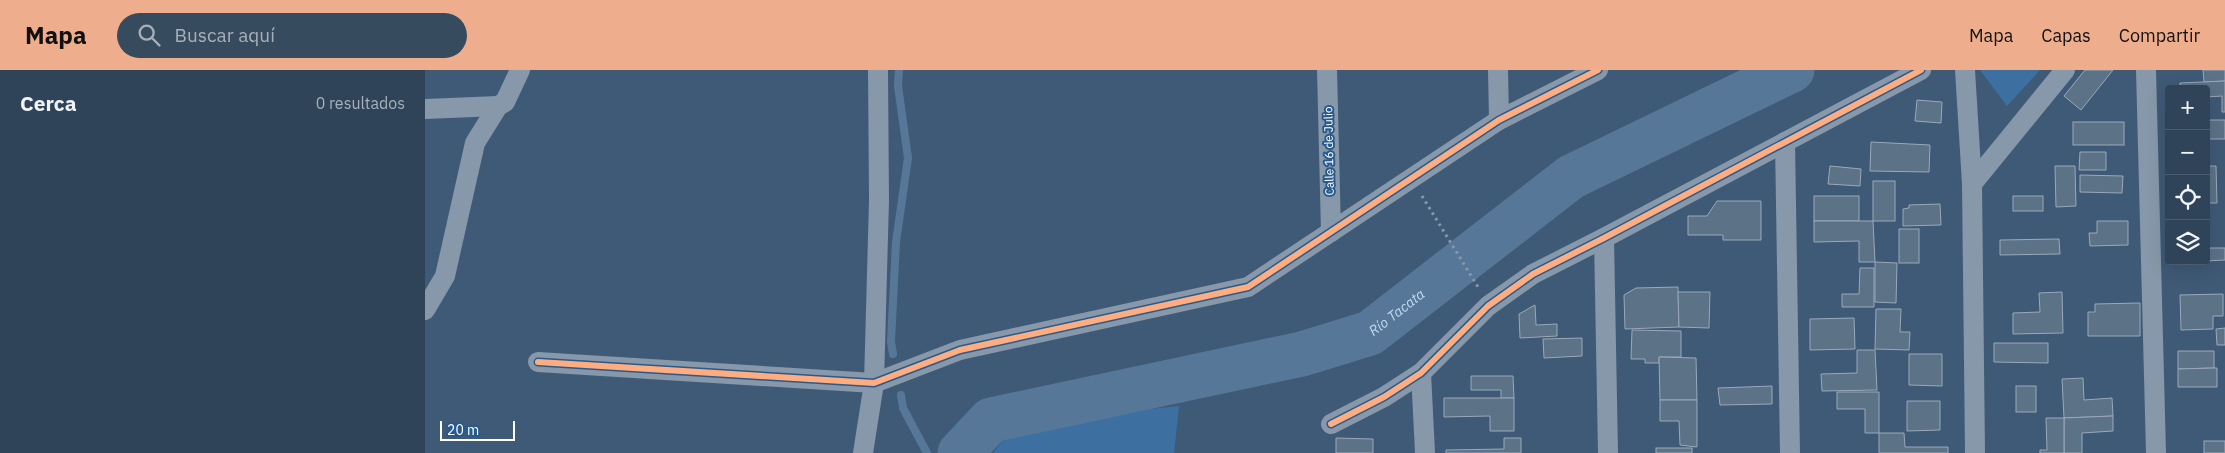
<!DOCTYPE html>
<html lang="es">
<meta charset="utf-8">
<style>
body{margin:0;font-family:"IBM Plex Sans",sans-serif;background:#374b5e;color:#f1f3f6}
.controls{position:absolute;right:15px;top:15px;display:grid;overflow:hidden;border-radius:5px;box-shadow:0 5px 20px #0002}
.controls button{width:45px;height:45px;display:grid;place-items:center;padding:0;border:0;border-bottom:1px solid #4a5c6e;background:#2f4458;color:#f1f3f6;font:25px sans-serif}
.scale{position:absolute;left:15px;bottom:12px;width:75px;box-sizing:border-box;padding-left:5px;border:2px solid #fff;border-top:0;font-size:14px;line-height:18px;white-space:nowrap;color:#fff;-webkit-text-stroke:4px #285a8c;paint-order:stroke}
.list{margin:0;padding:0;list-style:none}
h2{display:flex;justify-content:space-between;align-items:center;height:65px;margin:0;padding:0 20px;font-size:21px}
h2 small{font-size:16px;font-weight:400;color:#a7b0ba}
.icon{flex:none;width:28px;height:28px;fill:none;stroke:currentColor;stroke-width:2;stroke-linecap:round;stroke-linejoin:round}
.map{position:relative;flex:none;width:1800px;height:383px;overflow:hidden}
header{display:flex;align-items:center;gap:30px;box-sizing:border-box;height:70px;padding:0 25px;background:#eead8d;color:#111}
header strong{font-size:24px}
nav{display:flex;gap:28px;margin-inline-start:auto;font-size:18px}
.search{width:350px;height:45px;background:#374b5e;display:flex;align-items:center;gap:12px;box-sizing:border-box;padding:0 18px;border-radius:28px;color:#a7b0ba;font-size:19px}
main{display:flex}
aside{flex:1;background:#2f4458}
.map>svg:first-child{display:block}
</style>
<header>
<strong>Mapa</strong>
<div class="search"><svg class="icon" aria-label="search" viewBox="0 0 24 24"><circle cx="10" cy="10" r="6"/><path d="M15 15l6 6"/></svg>Buscar aquí</div>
<nav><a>Mapa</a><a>Capas</a><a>Compartir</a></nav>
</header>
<main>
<aside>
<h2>Cerca<small>0 resultados</small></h2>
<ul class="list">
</ul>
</aside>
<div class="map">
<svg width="1800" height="383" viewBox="0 0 1800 383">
<rect width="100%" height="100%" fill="#3f5a76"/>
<g fill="#3d70a1">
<path d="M1555,0H1615L1582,36Z"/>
<path d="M754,336L749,383H568L583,364L628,349Z"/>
</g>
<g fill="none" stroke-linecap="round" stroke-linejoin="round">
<g stroke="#577799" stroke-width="8">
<path d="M468,284L466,272L471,172L483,88L473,16L474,0"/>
<path d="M476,325L478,338L502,383"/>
</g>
<path stroke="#577799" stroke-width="45" id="s1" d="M535,383L566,350L877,284L945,263L1146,107L1367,0"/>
</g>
<g fill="#5c7287" stroke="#9aa9b9">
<path d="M1660,0H1688L1656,40L1639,26Z"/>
<path d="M1778,0H1800V11L1779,12Z"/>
<path d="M1800,11V42H1797V26L1781,27V19H1755V13Z"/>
<path d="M1492,30L1517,32L1516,53L1490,51Z"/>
<rect x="1781" y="50" width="19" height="19"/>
<rect x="1648" y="52" width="51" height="23"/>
<path d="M1446,72L1505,75L1504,102L1445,101Z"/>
<path d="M1655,82H1681V100H1654Z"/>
<path d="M1405,96L1436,99L1435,116L1403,114Z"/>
<path d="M1630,96H1650L1651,136L1631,137Z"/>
<path d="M1781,96H1791L1792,133H1781Z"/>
<path d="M1655,105L1698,106L1697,123L1655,122Z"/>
<rect x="1448" y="111" width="22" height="40"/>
<rect x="1389" y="126" width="45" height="25"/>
<rect x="1588" y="126" width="30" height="15"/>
<path d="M1292,131H1336V170H1298V165H1263V146H1282Z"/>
<path d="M1515,134L1516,155L1478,156V139L1484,138V135Z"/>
<path d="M1389,151H1448L1450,192H1434V171L1389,172Z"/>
<path d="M1672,151H1703V175L1665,176L1664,163H1672Z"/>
<rect x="1474" y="159" width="20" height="34"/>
<path d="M1634,169L1635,184L1575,185V170Z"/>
<path d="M1781,178H1800V190L1781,191Z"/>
<path d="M1450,192L1472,193L1471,233L1450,232Z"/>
<path d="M1435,198H1449V237H1417V224H1434Z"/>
<path d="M1253,217L1254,257L1200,259L1199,225L1211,218Z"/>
<path d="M1253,222H1285L1284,258L1254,257Z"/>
<path d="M1637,222L1638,263L1588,264V243L1615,242L1614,223Z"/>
<path d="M1798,224V246H1788V259L1756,260L1755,225Z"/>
<path d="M1715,233V266H1663V242H1670V234Z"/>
<path d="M1110,235L1111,255L1132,254V266L1095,268L1094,244Z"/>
<path d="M1451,239H1476L1475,262H1485L1484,280L1450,279Z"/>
<path d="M1429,248L1430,279L1385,280V249Z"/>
<path d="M1800,258V275H1792L1791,259Z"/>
<path d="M1207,260L1256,261V287H1234V293H1220V289H1206Z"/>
<path d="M1157,268V286L1119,288L1118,269Z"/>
<path d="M1569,273H1623V293L1569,292Z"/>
<path d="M1432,280H1450L1452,320L1397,321L1396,304L1432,303Z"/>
<path d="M1753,281H1789V298L1753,299Z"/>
<path d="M1484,284H1517V316L1484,315Z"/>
<path d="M1234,287L1271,288L1272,330H1235Z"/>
<path d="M1789,298H1792V317H1753V299Z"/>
<path d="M1046,306H1088L1089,328H1076V320H1046Z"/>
<path d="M1658,308L1659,330L1687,328L1688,346L1639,348L1637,309Z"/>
<path d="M1347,316V334L1295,335L1293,318Z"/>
<rect x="1591" y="316" width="20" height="26"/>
<path d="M1412,322H1454V363H1440V339H1412Z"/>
<path d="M1019,328H1089V361H1065V346L1019,347Z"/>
<path d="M1235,330H1272V377L1255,375L1254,351H1235Z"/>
<path d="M1482,331H1515V360L1482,361Z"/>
<path d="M1688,346V361L1657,363V383H1639V348Z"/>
<path d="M1621,348H1639V383H1615V380H1622Z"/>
<path d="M1454,363H1479L1480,377H1523V383H1454Z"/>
<path d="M911,368L948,369V383H911Z"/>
<path d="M1079,368H1096V383H1021V380L1079,379Z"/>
<rect x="1779" y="371" width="21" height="12"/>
<rect x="1231" y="378" width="36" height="5"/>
</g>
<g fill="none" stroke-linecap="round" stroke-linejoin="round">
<path stroke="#8698a9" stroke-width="3" stroke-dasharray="2.5 4" stroke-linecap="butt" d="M997,126L1053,217"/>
<g stroke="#8698a9" stroke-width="20">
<path d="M902,0L906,162"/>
<path d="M1073,0L1074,50"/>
<path d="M1540,0L1547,114L1550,383"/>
<path d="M1721,0L1731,383"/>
<path d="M0,39L73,36"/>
<path d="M1360,72L1365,383"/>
<path d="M1547,114L1640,0"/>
<path d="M1179,168L1183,383"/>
<path d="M0,240L20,206L50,73L73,36L80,32L95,0"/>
<path d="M113,292L449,313L535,280L823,217L1074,50L1173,0"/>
<path d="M996,303L1000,383"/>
<path d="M906,354L959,327L996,303L1063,236L1108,204L1179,168L1496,0"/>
<path d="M438,383L449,313L454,130L453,0"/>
</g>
<defs>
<g id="cycleway">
<path d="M113,292L449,313L535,280L823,217L1074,50L1173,0"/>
<path d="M906,354L959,327L996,303L1063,236L1108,204L1179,168L1496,0"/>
</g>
</defs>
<use href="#cycleway" stroke="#285a8c" stroke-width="9"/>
<use href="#cycleway" stroke="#ffac80" stroke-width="6"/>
</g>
<g text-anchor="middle" stroke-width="4" stroke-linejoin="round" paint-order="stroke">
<g font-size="12" fill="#fff" stroke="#285a8c">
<text transform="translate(904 81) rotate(-91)" y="4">Calle 16 de Julio</text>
</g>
<g font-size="14" font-style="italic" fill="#c3dbf1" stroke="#285a8c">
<text dy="5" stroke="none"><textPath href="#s1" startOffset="468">Río Tacata</textPath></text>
</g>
</g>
</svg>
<div class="controls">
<button>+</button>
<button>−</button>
<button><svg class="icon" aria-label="locate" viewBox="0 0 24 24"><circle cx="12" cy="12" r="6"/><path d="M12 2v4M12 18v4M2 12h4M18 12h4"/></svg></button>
<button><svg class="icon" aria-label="layers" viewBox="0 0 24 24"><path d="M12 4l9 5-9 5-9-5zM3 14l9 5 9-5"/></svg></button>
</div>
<div class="scale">20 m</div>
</div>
</main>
